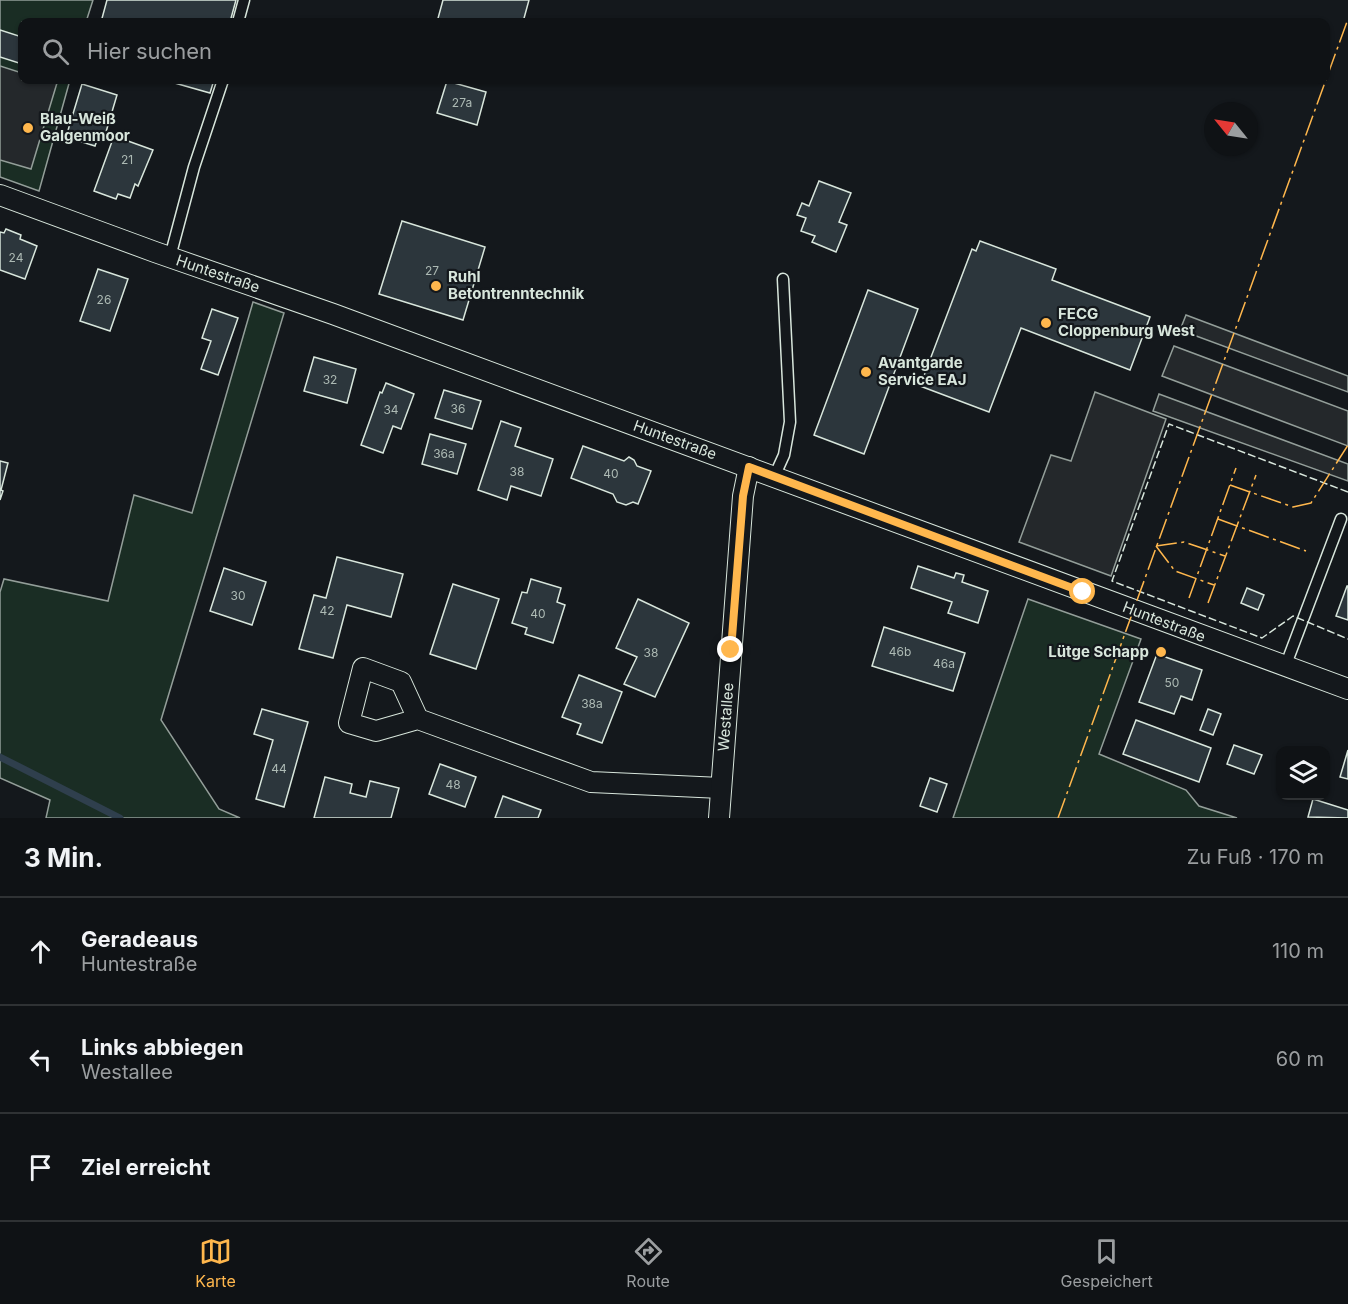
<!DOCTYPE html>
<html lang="de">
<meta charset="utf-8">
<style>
body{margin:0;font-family:Inter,sans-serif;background:#1d2022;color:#f1f3f6}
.controls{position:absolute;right:18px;bottom:18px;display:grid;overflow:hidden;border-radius:12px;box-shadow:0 2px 4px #0004}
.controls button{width:54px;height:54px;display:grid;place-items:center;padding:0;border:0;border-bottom:2px solid #2f3234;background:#0f1215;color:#f1f3f6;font:30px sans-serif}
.compass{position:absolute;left:1204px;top:102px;width:54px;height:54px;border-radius:50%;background:#0f1215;box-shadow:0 2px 4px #0004;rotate:300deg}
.stop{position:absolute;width:18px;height:18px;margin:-14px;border:4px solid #ffb74d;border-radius:50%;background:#fff}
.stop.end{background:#ffb74d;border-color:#fff;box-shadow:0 2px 6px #0008}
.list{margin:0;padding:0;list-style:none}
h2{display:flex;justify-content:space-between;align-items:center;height:78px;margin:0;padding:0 24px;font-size:26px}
h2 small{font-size:20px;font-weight:400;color:#9b9ea0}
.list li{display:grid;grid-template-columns:39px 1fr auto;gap:18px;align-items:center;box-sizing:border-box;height:108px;padding:0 24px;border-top:2px solid #2f3234}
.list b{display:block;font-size:22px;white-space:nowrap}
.list p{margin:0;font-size:20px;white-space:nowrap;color:#9b9ea0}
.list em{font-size:20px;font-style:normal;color:#9b9ea0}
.icon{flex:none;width:33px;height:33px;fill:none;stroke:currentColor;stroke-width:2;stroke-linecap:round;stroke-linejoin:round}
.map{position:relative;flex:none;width:1348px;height:818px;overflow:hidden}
.search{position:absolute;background:#0f1215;box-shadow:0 2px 4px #0004;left:18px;right:18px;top:18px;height:66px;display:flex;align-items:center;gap:15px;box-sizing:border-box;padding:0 21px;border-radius:12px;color:#9b9ea0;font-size:22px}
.sheet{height:402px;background:#0f1215}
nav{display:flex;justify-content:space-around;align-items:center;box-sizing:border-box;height:84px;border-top:2px solid #2f3234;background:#0f1215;font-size:16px;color:#9b9ea0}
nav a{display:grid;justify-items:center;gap:3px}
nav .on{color:#ffb74d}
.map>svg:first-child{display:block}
</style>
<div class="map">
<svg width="1348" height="818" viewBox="0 0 1348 818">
<rect width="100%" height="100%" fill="#14181c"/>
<g fill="#1a2d24" stroke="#939e99" stroke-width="1.5">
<path d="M0,0H93L86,22H22V80H70L39,191L0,177Z"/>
<path d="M253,302L284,313L161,720L219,809L240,818H46L50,800L0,778V592L4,579L108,601L134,495L192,513Z"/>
<path d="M1028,599L1141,639L1099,754L1186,790L1199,806L1237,818H953Z"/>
</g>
<g fill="#24282b" stroke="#939e99" stroke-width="1.5">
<path d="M0,66L22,73V80H46L57,83L31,169L0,160Z"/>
<path d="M1186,315L1348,376V392L1180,330Z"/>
<path d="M1174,346L1348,411V446L1162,376Z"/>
<path d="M1095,392L1166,419L1111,576L1019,542L1051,455L1071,461Z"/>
<path d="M1159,394L1348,464V481L1153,411Z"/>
</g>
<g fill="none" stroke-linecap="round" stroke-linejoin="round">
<path stroke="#2f3f4d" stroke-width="7" d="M0,757L120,818"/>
</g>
<g fill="#2c363c" stroke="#d8e6dc" stroke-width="1.5">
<path d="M107,0H236L230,22H101Z"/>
<path d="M443,0H529L523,22H437Z"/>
<path d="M0,30L22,37V64L0,57Z"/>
<path d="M164,80H214L210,93Z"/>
<path d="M447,81L486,92L477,125L437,113Z"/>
<path d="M82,84L117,95L103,142L97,140L95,146L66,137Z"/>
<path d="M114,136L153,150L138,186L135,184L130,198L118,194L116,199L94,191Z"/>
<path d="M819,181L851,193L839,222L847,225L836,252L812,242L815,236L801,231L806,218L797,215L802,203L809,206Z"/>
<path d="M402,221L485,247L463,320L379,294Z"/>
<path d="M6,229L21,235L20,239L37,246L25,279L0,270V232L4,233Z"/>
<path d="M980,241L1056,269L1052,280L1150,317L1130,370L1021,328L989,412L920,386L972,249L976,251Z"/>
<path d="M98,269L128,279L110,331L80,321Z"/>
<path d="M868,290L918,309L864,454L814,435Z"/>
<path d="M212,309L238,318L218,375L201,369L211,341L202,338Z"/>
<path d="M314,357L356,369L347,403L304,391Z"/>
<path d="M386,383L414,394L401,429L393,426L383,453L361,445L380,392L382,393Z"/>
<path d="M444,390L481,401L472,429L435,418Z"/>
<path d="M501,421L521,428L515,446L553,459L541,496L511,486L507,500L478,490Z"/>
<path d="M430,434L466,444L457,474L422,464Z"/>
<path d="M583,446L624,461L629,457L634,460L637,466L651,471L638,504L633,502L626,505L617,502L613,494L571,478Z"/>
<path d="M0,461L8,463L1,490L3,491L0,500Z"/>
<path d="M337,557L403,574L391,617L347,605L333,658L299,649L314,595L326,598Z"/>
<path d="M918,566L954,578L956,573L964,575L962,582L988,591L978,623L948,613L952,602L911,588Z"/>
<path d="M224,568L266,582L252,625L210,611Z"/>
<path d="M531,579L561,588L557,602L565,605L553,643L525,634L527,628L512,623L522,592L527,593Z"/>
<path d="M453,584L499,599L476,669L430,654Z"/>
<path d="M1347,586H1348V620L1336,616Z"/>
<path d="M1247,588L1264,595L1258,610L1241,603Z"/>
<path d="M638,599L689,623L655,697L624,684L637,657L616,648Z"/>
<path d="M884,627L965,653L953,691L872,666Z"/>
<path d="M1157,654L1202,670L1192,700L1181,696L1174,714L1139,702Z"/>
<path d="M579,675L622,692L602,743L577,734L581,724L562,717Z"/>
<path d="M262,709L308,722L284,807L256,799L273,740L254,734Z"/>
<path d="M1208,709L1221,714L1213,735L1200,730Z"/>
<path d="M1136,720L1211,748L1199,782L1123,754Z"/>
<path d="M1234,745L1262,755L1254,774L1227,764Z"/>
<path d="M1348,750V779L1340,777Z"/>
<path d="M440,764L476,777L465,807L429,794Z"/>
<path d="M325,777L352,784L350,793L366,797L370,781L399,788L391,818H314Z"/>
<path d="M930,778L947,784L937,812L920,806Z"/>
<path d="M503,796L541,810L538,818H495Z"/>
<path d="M1313,799L1348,810V818L1308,817Z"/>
</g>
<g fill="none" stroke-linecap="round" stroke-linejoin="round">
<defs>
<g id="lane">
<path d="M238,22L244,0"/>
<path d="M170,257L194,167L223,80"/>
<path d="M774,477L784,455L790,422L783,279"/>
<path d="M1285,667L1341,519"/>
</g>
<g id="street">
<path d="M0,195L155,252L333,314L1348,689"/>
<path d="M418,719L401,682L363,668L349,723L376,731L418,719L591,782L721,788"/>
<path d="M719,818L743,496L749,467"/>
</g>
</defs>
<use href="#lane" stroke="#d8e6dc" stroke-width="13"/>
<use href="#street" stroke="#d8e6dc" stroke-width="22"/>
<use href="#lane" stroke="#14181c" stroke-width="10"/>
<use href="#street" stroke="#14181c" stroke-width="20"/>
<path stroke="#d8e6dc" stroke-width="1.5" stroke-dasharray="8 3" stroke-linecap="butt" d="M1348,492L1169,424L1112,581L1262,638L1293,616L1348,639"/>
<g stroke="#ffb74d" stroke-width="1.5" stroke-dasharray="21 4.5 3 4.5" stroke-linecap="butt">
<path d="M1230,485L1293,507L1311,503L1348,445"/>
<path d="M1218,519L1306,551"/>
<path d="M1156,546L1175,571L1214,585"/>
<path d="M1156,546L1184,542L1225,556"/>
<path d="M1189,598L1236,468"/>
<path d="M1208,603L1256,475"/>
<path d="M1058,818L1348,19"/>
</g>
</g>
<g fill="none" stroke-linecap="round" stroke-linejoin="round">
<path stroke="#ffb74d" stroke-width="8" d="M731,650L743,496L749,467L1083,592"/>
</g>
<g fill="#ffb74d" stroke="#14181c" stroke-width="2">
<circle cx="28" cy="128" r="6"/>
<circle cx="436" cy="286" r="6"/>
<circle cx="1046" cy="323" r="6"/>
<circle cx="866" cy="372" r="6"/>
<circle cx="1161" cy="652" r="6"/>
</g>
<g text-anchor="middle" stroke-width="4.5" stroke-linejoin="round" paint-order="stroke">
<g font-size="12" fill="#adbab4">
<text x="462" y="107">27a</text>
<text x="127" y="164">21</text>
<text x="16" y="262">24</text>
<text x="432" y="275">27</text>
<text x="104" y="304">26</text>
<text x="330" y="384">32</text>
<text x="458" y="413">36</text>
<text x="391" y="414">34</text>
<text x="444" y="458">36a</text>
<text x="517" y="476">38</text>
<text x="611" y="478">40</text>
<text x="238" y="600">30</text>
<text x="327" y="615">42</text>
<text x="538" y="618">40</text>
<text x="900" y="656">46b</text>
<text x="651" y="657">38</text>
<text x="944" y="668">46a</text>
<text x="1172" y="687">50</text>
<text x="592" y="708">38a</text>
<text x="279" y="773">44</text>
<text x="453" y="789">48</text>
</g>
<g font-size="15" font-weight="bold" fill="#d8e6dc" stroke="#14181c" text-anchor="start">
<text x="40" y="124">Blau-Weiß<tspan x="40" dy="17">Galgenmoor</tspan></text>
<text x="448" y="282">Ruhl<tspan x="448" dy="17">Betontrenntechnik</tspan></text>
<text x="1058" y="319">FECG<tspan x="1058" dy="17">Cloppenburg West</tspan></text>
<text x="878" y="368">Avantgarde<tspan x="878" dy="17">Service EAJ</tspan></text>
<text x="1149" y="657" text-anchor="end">Lütge Schapp</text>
</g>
<g font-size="15" fill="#d8e6dc" stroke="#14181c">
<text transform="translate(218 274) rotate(19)" y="5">Huntestraße</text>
<text transform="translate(675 440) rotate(20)" y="5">Huntestraße</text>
<text transform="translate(1164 622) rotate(21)" y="5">Huntestraße</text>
<text transform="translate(726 717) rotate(-86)" y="5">Westallee</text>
</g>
</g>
</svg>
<div class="controls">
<button><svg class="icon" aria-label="layers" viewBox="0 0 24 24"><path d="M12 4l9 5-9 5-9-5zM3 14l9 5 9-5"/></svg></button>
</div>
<svg class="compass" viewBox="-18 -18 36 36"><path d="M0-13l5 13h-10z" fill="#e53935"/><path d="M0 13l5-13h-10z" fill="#9b9ea0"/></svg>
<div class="stop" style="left:1083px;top:592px"></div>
<div class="stop end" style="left:731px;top:650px"></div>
<div class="search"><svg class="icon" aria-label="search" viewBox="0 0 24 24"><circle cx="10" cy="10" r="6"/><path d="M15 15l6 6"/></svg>Hier suchen</div>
</div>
<section class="sheet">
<h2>3 Min.<small>Zu Fuß · 170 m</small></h2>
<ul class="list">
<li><svg class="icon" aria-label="ahead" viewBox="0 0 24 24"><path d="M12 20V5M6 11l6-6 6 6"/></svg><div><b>Geradeaus</b><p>Huntestraße</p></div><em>110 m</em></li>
<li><svg class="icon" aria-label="left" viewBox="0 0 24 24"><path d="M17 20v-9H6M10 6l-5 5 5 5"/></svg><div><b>Links abbiegen</b><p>Westallee</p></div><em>60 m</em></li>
<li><svg class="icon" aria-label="arrive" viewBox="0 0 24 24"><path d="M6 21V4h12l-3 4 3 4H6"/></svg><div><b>Ziel erreicht</b></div></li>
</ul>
</section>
<nav>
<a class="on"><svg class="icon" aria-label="map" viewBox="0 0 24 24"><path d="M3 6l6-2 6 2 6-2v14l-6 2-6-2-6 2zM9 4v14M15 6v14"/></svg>Karte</a>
<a><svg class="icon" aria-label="directions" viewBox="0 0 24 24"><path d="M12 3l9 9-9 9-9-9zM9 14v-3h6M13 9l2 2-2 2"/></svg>Route</a>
<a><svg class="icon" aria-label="saved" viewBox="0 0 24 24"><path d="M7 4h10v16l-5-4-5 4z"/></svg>Gespeichert</a>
</nav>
